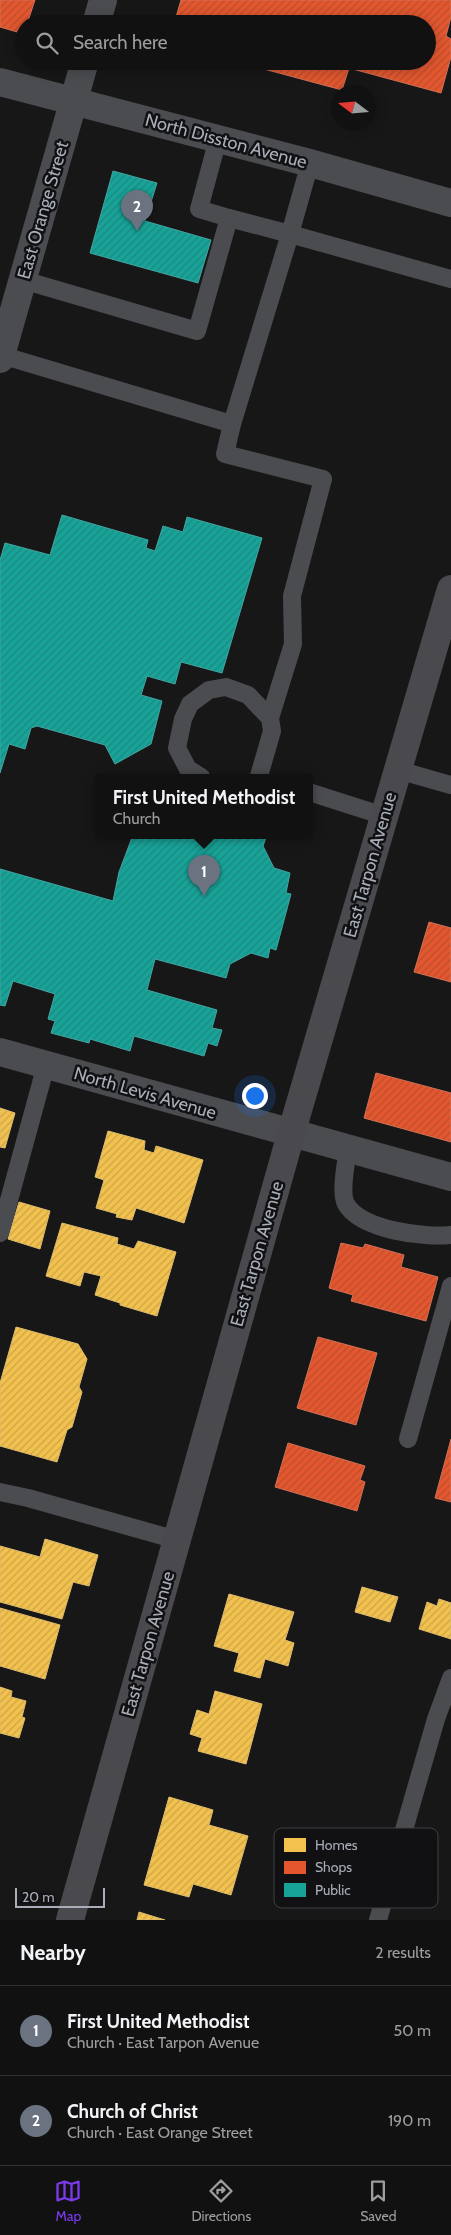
<!DOCTYPE html>
<meta charset="utf-8">
<style>
body{margin:0;font-family:Cabin,sans-serif;background:#1a1a1a;color:#f1f3f6}
.compass{position:absolute;left:331px;top:85px;width:45px;height:45px;border-radius:50%;background:#111;box-shadow:0 2px 12px #0003;rotate:286deg}
.scale{position:absolute;left:15px;bottom:12px;width:90px;box-sizing:border-box;padding-left:5px;border:2px solid #a8adb8;border-top:0;font-size:14px;line-height:18px;white-space:nowrap;color:#a8adb8;-webkit-text-stroke:4px #111113;paint-order:stroke}
.you{position:absolute;left:254px;top:1095px;width:18px;height:18px;margin:-12px;border:4px solid #fff;border-radius:50%;background:#1a73e8;box-shadow:0 0 0 8px #1a73e833}
.badge{display:grid;place-items:center;width:32px;height:32px;border-radius:50%;background:#7c3aed;color:#fff;font-size:16px;font-weight:700}
.pin{position:absolute;translate:-50% -41px;filter:drop-shadow(0 1px 2px #0008)}
.pin::after{content:'';position:absolute;top:26px;width:18px;height:15px;background:inherit;clip-path:polygon(0 0,100% 0,50% 100%)}
.popup{position:absolute;left:95px;top:774px;width:218px;height:65px;box-sizing:border-box;display:grid;place-content:center;border-radius:5px;background:#111;filter:drop-shadow(0 1px 4px #0005);font-size:16px;white-space:nowrap;color:#9c9d9f}
.popup b{font-size:19px;color:#f1f3f6}
.popup::after{content:'';position:absolute;left:50%;top:100%;margin-left:-10px;border:10px solid transparent;border-top-color:#111}
.list{margin:0;padding:0;list-style:none}
h2{display:flex;justify-content:space-between;align-items:center;height:65px;margin:0;padding:0 20px;font-size:21px}
h2 small{font-size:16px;font-weight:400;color:#9c9d9f}
.list li{display:grid;grid-template-columns:32px 1fr auto;gap:15px;align-items:center;box-sizing:border-box;height:90px;padding:0 20px;border-top:1px solid #303131}
.list b{display:block;font-size:19px;white-space:nowrap}
.list p{margin:0;font-size:16px;white-space:nowrap;color:#9c9d9f}
.list em{font-size:16px;font-style:normal;color:#9c9d9f}
.icon{flex:none;width:28px;height:28px;fill:none;stroke:currentColor;stroke-width:2;stroke-linecap:round;stroke-linejoin:round}
.map{position:relative;flex:none;width:451px;height:1920px;overflow:hidden}
.search{position:absolute;background:#111;box-shadow:0 2px 12px #0003;left:15px;right:15px;top:15px;height:55px;display:flex;align-items:center;gap:12px;box-sizing:border-box;padding:0 18px;border-radius:28px;color:#9c9d9f;font-size:19px}
.sheet{height:245px;background:#111}
nav{display:flex;justify-content:space-around;align-items:center;box-sizing:border-box;height:70px;border-top:1px solid #303131;background:#111;font-size:14px;color:#9c9d9f}
nav a{display:grid;justify-items:center;gap:2px}
nav .on{color:#7c3aed}
.map>svg:first-child{display:block}
</style>
<div class="map">
<svg width="451" height="1920" viewBox="0 0 451 1920">
<defs>
<pattern id="homes-hatch" width="6" height="6" patternUnits="userSpaceOnUse" patternTransform="scale(1.25)"><rect width="6" height="6" fill="#f2c14e"/><path d="M-1 1l2-2M0 6l6-6M5 7l2-2" fill="none" stroke="#cca549"/></pattern>
<pattern id="shops-hatch" width="6" height="6" patternUnits="userSpaceOnUse" patternTransform="scale(1.25)"><rect width="6" height="6" fill="#e4572e"/><path d="M-1 1l2-2M0 6l6-6M5 7l2-2" fill="none" stroke="#b84e30"/></pattern>
<pattern id="public-hatch" width="6" height="6" patternUnits="userSpaceOnUse" patternTransform="scale(1.25)"><rect width="6" height="6" fill="#17a398"/><path d="M-1 1l2-2M0 6l6-6M5 7l2-2" fill="none" stroke="#1e8780"/></pattern>
</defs>
<rect width="100%" height="100%" fill="#171717"/>
<g fill="url(#homes-hatch)" stroke="#dcbb6e">
<path d="M0,1108L15,1113L5,1148L0,1147Z"/>
<path d="M108,1131L145,1141L144,1150L154,1153L156,1146L203,1160L184,1223L136,1208L132,1220L116,1217L117,1214L96,1208L104,1180L95,1177Z"/>
<path d="M19,1202L50,1211L40,1249L8,1239Z"/>
<path d="M62,1223L118,1238L117,1244L134,1249L138,1241L176,1252L157,1316L120,1305V1303L95,1295L101,1276L84,1272L80,1286L46,1276Z"/>
<path d="M16,1327L78,1344L87,1359L79,1387L82,1392L72,1427L67,1430L57,1462L0,1446V1383Z"/>
<path d="M45,1539L98,1555L89,1586L73,1582L62,1619L0,1602V1546L40,1557Z"/>
<path d="M362,1587L398,1597L390,1622L355,1612Z"/>
<path d="M229,1594L294,1612L285,1640L294,1643L288,1666L265,1659L260,1678L234,1671L239,1653L214,1646Z"/>
<path d="M439,1599L451,1603V1639L419,1629L427,1602L437,1606Z"/>
<path d="M0,1608L60,1625L45,1679L0,1666Z"/>
<path d="M0,1687L12,1691L11,1697L26,1701L22,1717L25,1718L19,1738L0,1733Z"/>
<path d="M215,1691L262,1704L246,1764L198,1751L202,1738L190,1734L197,1710L209,1714Z"/>
<path d="M169,1797L213,1810L209,1825L248,1836L231,1895L193,1884L189,1897L144,1885Z"/>
<path d="M139,1912L165,1920H137Z"/>
</g>
<g fill="url(#shops-hatch)" stroke="#d27157">
<path d="M0,0H35L27,24H24V34L0,27Z"/>
<path d="M181,0H451V17L446,36L451,39V57L441,93L349,68L342,90L234,61H427V24H174Z"/>
<path d="M429,922L451,928V982L414,972Z"/>
<path d="M376,1073L451,1093V1142L364,1118Z"/>
<path d="M341,1243L363,1248L365,1244L404,1255L401,1267L438,1277L426,1321L351,1301L353,1295L329,1288Z"/>
<path d="M318,1337L377,1353L356,1425L297,1408Z"/>
<path d="M451,1439V1502L435,1498Z"/>
<path d="M288,1443L365,1466L360,1480L365,1482L357,1511L275,1487Z"/>
</g>
<g fill="url(#public-hatch)" stroke="#42a6a2">
<path d="M113,171L157,183L145,221L211,240L198,283L90,253Z"/>
<path d="M62,515L148,540L146,548L155,551L163,526L183,532L187,517L262,538L222,673L181,662L175,684L147,676L141,695L162,701L151,744L115,764L105,745L37,726L31,728L25,749L9,744L0,773V560L5,543L50,555Z"/>
<path d="M133,835H267L263,846L274,868L290,873L286,893L291,894L276,950L270,948L268,958L251,953L230,964L226,978L155,959L147,990L217,1010L212,1028L222,1030L217,1046L208,1043L204,1056L134,1036L130,1051L90,1039L89,1043L51,1033L55,1021L48,1019L55,994L13,981L5,1006L0,1005V869L113,901L119,872Z"/>
</g>
<g fill="none" stroke-linecap="round" stroke-linejoin="round">
<g stroke="#4b4c50" stroke-width="18">
<path d="M229,218L290,234L310,163"/>
<path d="M23,280L197,331L229,218L199,209L218,139"/>
<path d="M1,355L232,424"/>
<path d="M270,718L293,644L292,596L323,479L225,454L232,424L290,234L451,279"/>
<path d="M398,770L451,785"/>
<path d="M201,777L188,769L177,748L183,719L190,704L209,690L226,687L248,695L270,718L272,731L259,776"/>
<path d="M309,792L384,816"/>
<path d="M348,1150C346,1162 340,1193 346,1204C361,1230 424,1238 451,1235"/>
<path d="M0,1233L46,1065"/>
<path d="M408,1439L451,1286"/>
<path d="M0,1492L28,1498L177,1540"/>
<path d="M378,1920L436,1719L451,1678"/>
</g>
<g stroke="#4b4c50" stroke-width="28">
<path d="M96,24L103,0"/>
<path d="M0,82L310,163L451,203"/>
<path d="M0,359L85,61"/>
<path d="M0,1052L451,1177"/>
</g>
<path stroke="#4a4a4e" stroke-width="28" d="M70,1920L291,1134L451,589"/>
</g>
<g text-anchor="middle" stroke-width="5" stroke-linejoin="round" paint-order="stroke">
<g font-size="18" fill="#a8adb8" stroke="#111113">
<text transform="translate(226 141) rotate(15)" y="6">North Disston Avenue</text>
<text transform="translate(43 210) rotate(-74)" y="6">East Orange Street</text>
<text transform="translate(370 865) rotate(-74)" y="6">East Tarpon Avenue</text>
<text transform="translate(145 1093) rotate(16)" y="6">North Levis Avenue</text>
<text transform="translate(257 1254) rotate(-74)" y="6">East Tarpon Avenue</text>
<text transform="translate(148 1644) rotate(-74)" y="6">East Tarpon Avenue</text>
</g>
</g>
<rect x="274" y="1828" width="164" height="80" rx="8" fill="#111113" stroke="#3e4045" stroke-width="1"/>
<rect x="284" y="1838" width="22" height="14" fill="#f2c14e"/>
<rect x="284" y="1861" width="22" height="13" fill="#e4572e"/>
<rect x="284" y="1883" width="22" height="14" fill="#17a398"/>
<g font-size="14" fill="#a8adb8">
<text x="315" y="1850">Homes</text>
<text x="315" y="1872">Shops</text>
<text x="315" y="1895">Public</text>
</g>
</svg>
<svg class="compass" viewBox="-18 -18 36 36"><path d="M0-13l5 13h-10z" fill="#e53935"/><path d="M0 13l5-13h-10z" fill="#9c9d9f"/></svg>
<div class="scale">20 m</div>
<div class="you"></div>
<div class="pin badge" style="left:204px;top:896px;background:#6b7280">1</div>
<div class="popup"><b>First United Methodist</b>Church</div>
<div class="pin badge" style="left:137px;top:231px;background:#6b7280">2</div>
<div class="search"><svg class="icon" aria-label="search" viewBox="0 0 24 24"><circle cx="10" cy="10" r="6"/><path d="M15 15l6 6"/></svg>Search here</div>
</div>
<section class="sheet">
<h2>Nearby<small>2 results</small></h2>
<ul class="list">
<li><span class="badge" style="background:#6b7280">1</span><div><b>First United Methodist</b><p>Church · East Tarpon Avenue</p></div><em>50 m</em></li>
<li><span class="badge" style="background:#6b7280">2</span><div><b>Church of Christ</b><p>Church · East Orange Street</p></div><em>190 m</em></li>
</ul>
</section>
<nav>
<a class="on"><svg class="icon" aria-label="map" viewBox="0 0 24 24"><path d="M3 6l6-2 6 2 6-2v14l-6 2-6-2-6 2zM9 4v14M15 6v14"/></svg>Map</a>
<a><svg class="icon" aria-label="directions" viewBox="0 0 24 24"><path d="M12 3l9 9-9 9-9-9zM9 14v-3h6M13 9l2 2-2 2"/></svg>Directions</a>
<a><svg class="icon" aria-label="saved" viewBox="0 0 24 24"><path d="M7 4h10v16l-5-4-5 4z"/></svg>Saved</a>
</nav>
